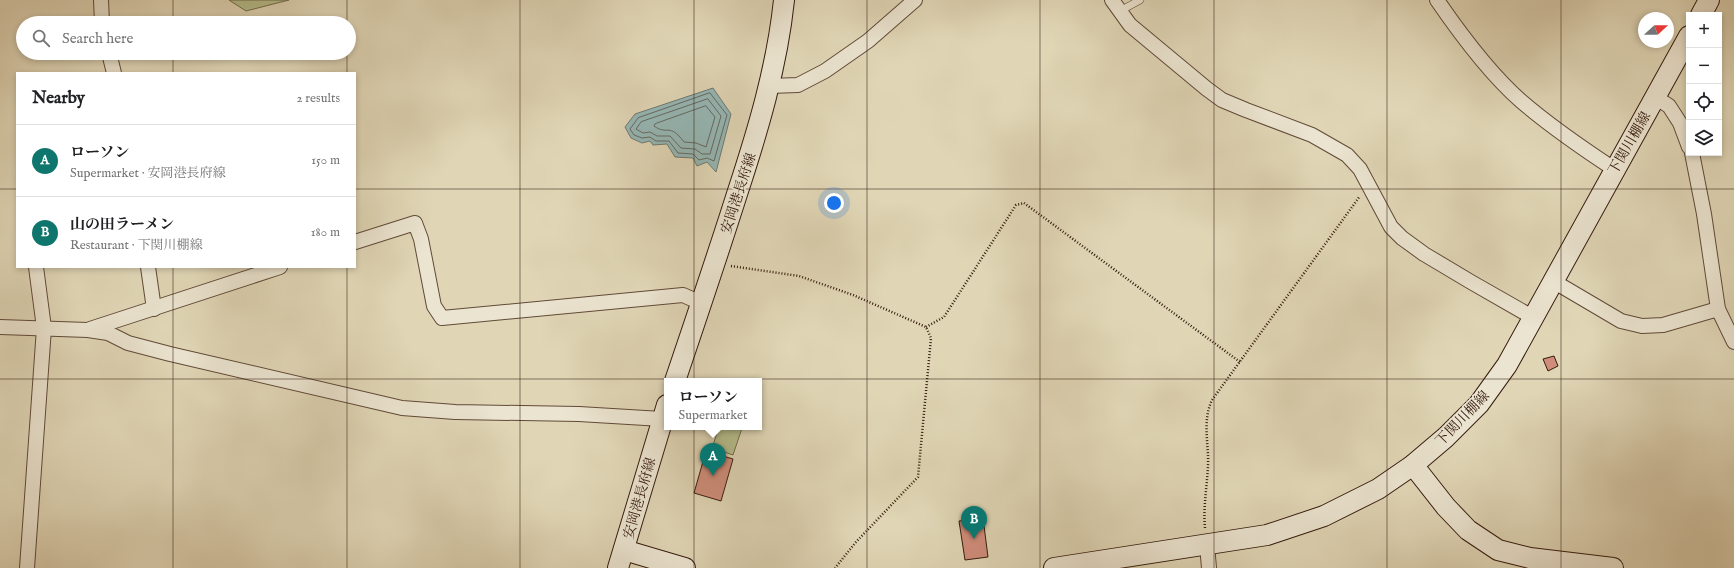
<!DOCTYPE html>
<meta charset="utf-8">
<style>
body{margin:0;font-family:"IM FELL English","Noto Serif JP",serif;background:#f2f2f2;color:#202124}
.controls{position:absolute;right:12px;top:12px;display:grid;overflow:hidden;border-radius:0px;box-shadow:0 2px 6px #0003}
.controls button{width:36px;height:36px;display:grid;place-items:center;padding:0;border:0;border-bottom:1px solid #e0e0e0;background:#fff;color:#202124;font:20px sans-serif}
.compass{position:absolute;left:1638px;top:12px;width:36px;height:36px;border-radius:50%;background:#fff;box-shadow:0 2px 6px #0003;rotate:69deg}
.you{position:absolute;left:834px;top:203px;width:14px;height:14px;margin:-10px;border:3px solid #fff;border-radius:50%;background:#1a73e8;box-shadow:0 0 0 6px #1a73e833}
.badge{display:grid;place-items:center;width:26px;height:26px;border-radius:50%;background:#0f766e;color:#fff;font-size:13px;font-weight:700}
.pin{position:absolute;translate:-50% -33px;filter:drop-shadow(0 1px 2px #0008)}
.pin::after{content:'';position:absolute;top:21px;width:14px;height:12px;background:inherit;clip-path:polygon(0 0,100% 0,50% 100%)}
.popup{position:absolute;left:664px;top:378px;width:98px;height:52px;box-sizing:border-box;display:grid;place-content:center;border-radius:0px;background:#fff;filter:drop-shadow(0 1px 3px #0005);font-size:13px;white-space:nowrap;color:#757577}
.popup b{font-size:15px;color:#202124}
.popup::after{content:'';position:absolute;left:50%;top:100%;margin-left:-8px;border:8px solid transparent;border-top-color:#fff}
.list{margin:0;padding:0;list-style:none}
h2{display:flex;justify-content:space-between;align-items:center;height:52px;margin:0;padding:0 16px;font-size:17px}
h2 small{font-size:13px;font-weight:400;color:#757577}
.list li{display:grid;grid-template-columns:26px 1fr auto;gap:12px;align-items:center;box-sizing:border-box;height:72px;padding:0 16px;border-top:1px solid #e0e0e0}
.list b{display:block;font-size:15px;white-space:nowrap}
.list p{margin:0;font-size:13px;white-space:nowrap;color:#757577}
.list em{font-size:13px;font-style:normal;color:#757577}
.icon{flex:none;width:22px;height:22px;fill:none;stroke:currentColor;stroke-width:2;stroke-linecap:round;stroke-linejoin:round}
.map{position:relative;flex:none;width:1734px;height:568px;overflow:hidden}
.search{position:absolute;background:#fff;box-shadow:0 2px 6px #0003;left:16px;top:16px;width:340px;height:44px;display:flex;align-items:center;gap:10px;box-sizing:border-box;padding:0 14px;border-radius:22px;color:#757577;font-size:15px}
.panel{position:absolute;background:#fff;box-shadow:0 2px 6px #0003;left:16px;top:72px;width:340px;height:196px;border-radius:0px}
.map>svg:first-child{display:block}
</style>
<div class="map">
<svg width="1734" height="568" viewBox="0 0 1734 568">
<rect width="100%" height="100%" fill="#e0d6b6"/>
<filter id="stains"><feTurbulence type="fractalNoise" baseFrequency=".005" numOctaves="4"/><feColorMatrix values="0 0 0 0 .2 0 0 0 0 .09 0 0 0 0 .02 0 0 0 .5 -.17"/></filter>
<radialGradient id="worn" r=".72"><stop offset=".6" stop-color="#630" stop-opacity="0"/><stop offset="1" stop-color="#630" stop-opacity=".3"/></radialGradient>
<g fill="#b5bd8c" stroke="#756c4d">
<path d="M229,0H289L246,11Z"/>
<path d="M719,427L742,428L733,455L712,448Z"/>
</g>
<path fill="#95b7b5" stroke="#6f7972" d="M713,88L731,114L716,172L707,162L697,166L693,158L675,157L667,144L653,145L650,141L642,143L631,138L625,127L635,114Z"/>
<g fill="none" stroke-linecap="round" stroke-linejoin="round">
<g stroke="#656962" stroke-width="1">
<path d="M710,93L727,115L714,161L707,158L699,160L693,154L678,153L669,141H656L650,137L642,138L634,135L630,129L638,118Z"/>
<path d="M708,99L721,116L710,154H702L695,149L681,148L670,136H657L650,132L643,133L636,129L641,122Z"/>
<path d="M706,106L715,117L706,147L696,143L684,142C669,122 668,136 654,126L655,124Z"/>
</g>
</g>
<g fill="#d08d7b" stroke="#351b0e">
<path d="M1554,356L1558,366L1548,371L1543,359Z"/>
<path d="M706,451L733,459L721,501L694,493Z"/>
<path d="M983,518L988,557L965,560L959,521Z"/>
</g>
<g fill="none" stroke-linecap="round" stroke-linejoin="round">
<defs>
<path id="lane" d="M1120,11L1140,0"/>
<g id="street">
<path d="M101,0L102,23"/>
<path d="M1112,0L1130,25L1207,89L1222,100L1246,110L1312,135L1347,155L1360,169L1391,227L1402,238L1424,254L1471,282L1534,318"/>
<path d="M1437,0C1461,35 1489,73 1521,101C1550,126 1582,148 1614,169"/>
<path d="M109,53L114,73"/>
<path d="M769,86L798,85L825,71L868,41L915,0"/>
<path d="M1655,97L1669,106L1680,123L1689,147"/>
<path d="M1692,153L1704,214L1718,309L1734,342"/>
<path d="M355,242L415,223L421,239L434,306L442,318L683,295L701,303"/>
<path d="M148,267L154,309"/>
<path d="M1553,281L1621,321L1642,326L1663,325L1718,309"/>
<path d="M0,327L88,330L108,333L128,343L170,354L402,408L455,412L579,414L662,419"/>
<path d="M90,329L280,267"/>
<path d="M1207,545L1209,568"/>
<path d="M27,568L44,328L36,267"/>
</g>
<g id="secondary">
<path d="M1701,15L1709,0"/>
<path d="M675,381C696,319 717,257 737,194C758,130 777,67 784,0"/>
<path d="M1413,465L1446,507L1468,530L1498,550L1530,558L1613,568"/>
<path d="M624,550L685,568"/>
<path d="M618,568L667,405"/>
<path d="M1054,568L1267,535L1324,516L1378,489L1413,465L1446,437L1479,404L1507,365L1689,36"/>
</g>
</defs>
<use href="#lane" stroke="#604a38" stroke-width="8"/>
<use href="#street" stroke="#604a38" stroke-width="16"/>
<use href="#secondary" stroke="#351b0e" stroke-width="22"/>
<g stroke="#351b0e" stroke-width="2.5" stroke-dasharray="1 2" stroke-linecap="butt">
<path d="M731,266L799,276L853,295L926,327L931,338L918,477L856,542L835,568"/>
<path d="M926,327L944,317L1016,205L1024,203L1240,362"/>
<path d="M1205,528C1203,507 1207,487 1208,466C1209,443 1202,422 1212,400L1360,196"/>
</g>
<use href="#lane" stroke="#ebe4d0" stroke-width="7"/>
<use href="#street" stroke="#ebe4d0" stroke-width="14"/>
<use href="#secondary" stroke="#ebe4d0" stroke-width="20"/>
</g>
<path fill="none" stroke="#351b0e" stroke-width="1" stroke-opacity="0.55" d="M173,0V23M347,0V23M520,0V568M694,0V568M867,0V568M1040,0V568M1214,0V568M1387,0V568M1561,0V568M173,53V73M347,53V73M0,189H17M355,189H1734M173,267V568M347,267V568M0,379H1734"/>
<g text-anchor="middle" stroke-width="3.5" stroke-linejoin="round" paint-order="stroke">
<g font-size="14" fill="#351b0e" stroke="#ebe4d0">
<text transform="translate(1629 143) rotate(-60)" y="5">下関川棚線</text>
<text transform="translate(738 193) rotate(-72)" y="5">安岡港長府線</text>
<text transform="translate(1462 418) rotate(-46)" y="5">下関川棚線</text>
<text transform="translate(639 498) rotate(-74)" y="5">安岡港長府線</text>
</g>
</g>
<rect width="100%" height="100%" filter="url(#stains)"/>
<rect width="100%" height="100%" fill="url(#worn)"/>
</svg>
<div class="controls">
<button>+</button>
<button>−</button>
<button><svg class="icon" aria-label="locate" viewBox="0 0 24 24"><circle cx="12" cy="12" r="6"/><path d="M12 2v4M12 18v4M2 12h4M18 12h4"/></svg></button>
<button><svg class="icon" aria-label="layers" viewBox="0 0 24 24"><path d="M12 4l9 5-9 5-9-5zM3 14l9 5 9-5"/></svg></button>
</div>
<svg class="compass" viewBox="-18 -18 36 36"><path d="M0-13l5 13h-10z" fill="#e53935"/><path d="M0 13l5-13h-10z" fill="#757577"/></svg>
<div class="you"></div>
<div class="pin badge" style="left:713px;top:476px">A</div>
<div class="popup"><b>ローソン</b>Supermarket</div>
<div class="pin badge" style="left:974px;top:539px">B</div>
<div class="search"><svg class="icon" aria-label="search" viewBox="0 0 24 24"><circle cx="10" cy="10" r="6"/><path d="M15 15l6 6"/></svg>Search here</div>
<section class="panel">
<h2>Nearby<small>2 results</small></h2>
<ul class="list">
<li><span class="badge">A</span><div><b>ローソン</b><p>Supermarket · 安岡港長府線</p></div><em>150 m</em></li>
<li><span class="badge">B</span><div><b>山の田ラーメン</b><p>Restaurant · 下関川棚線</p></div><em>180 m</em></li>
</ul>
</section>
</div>
